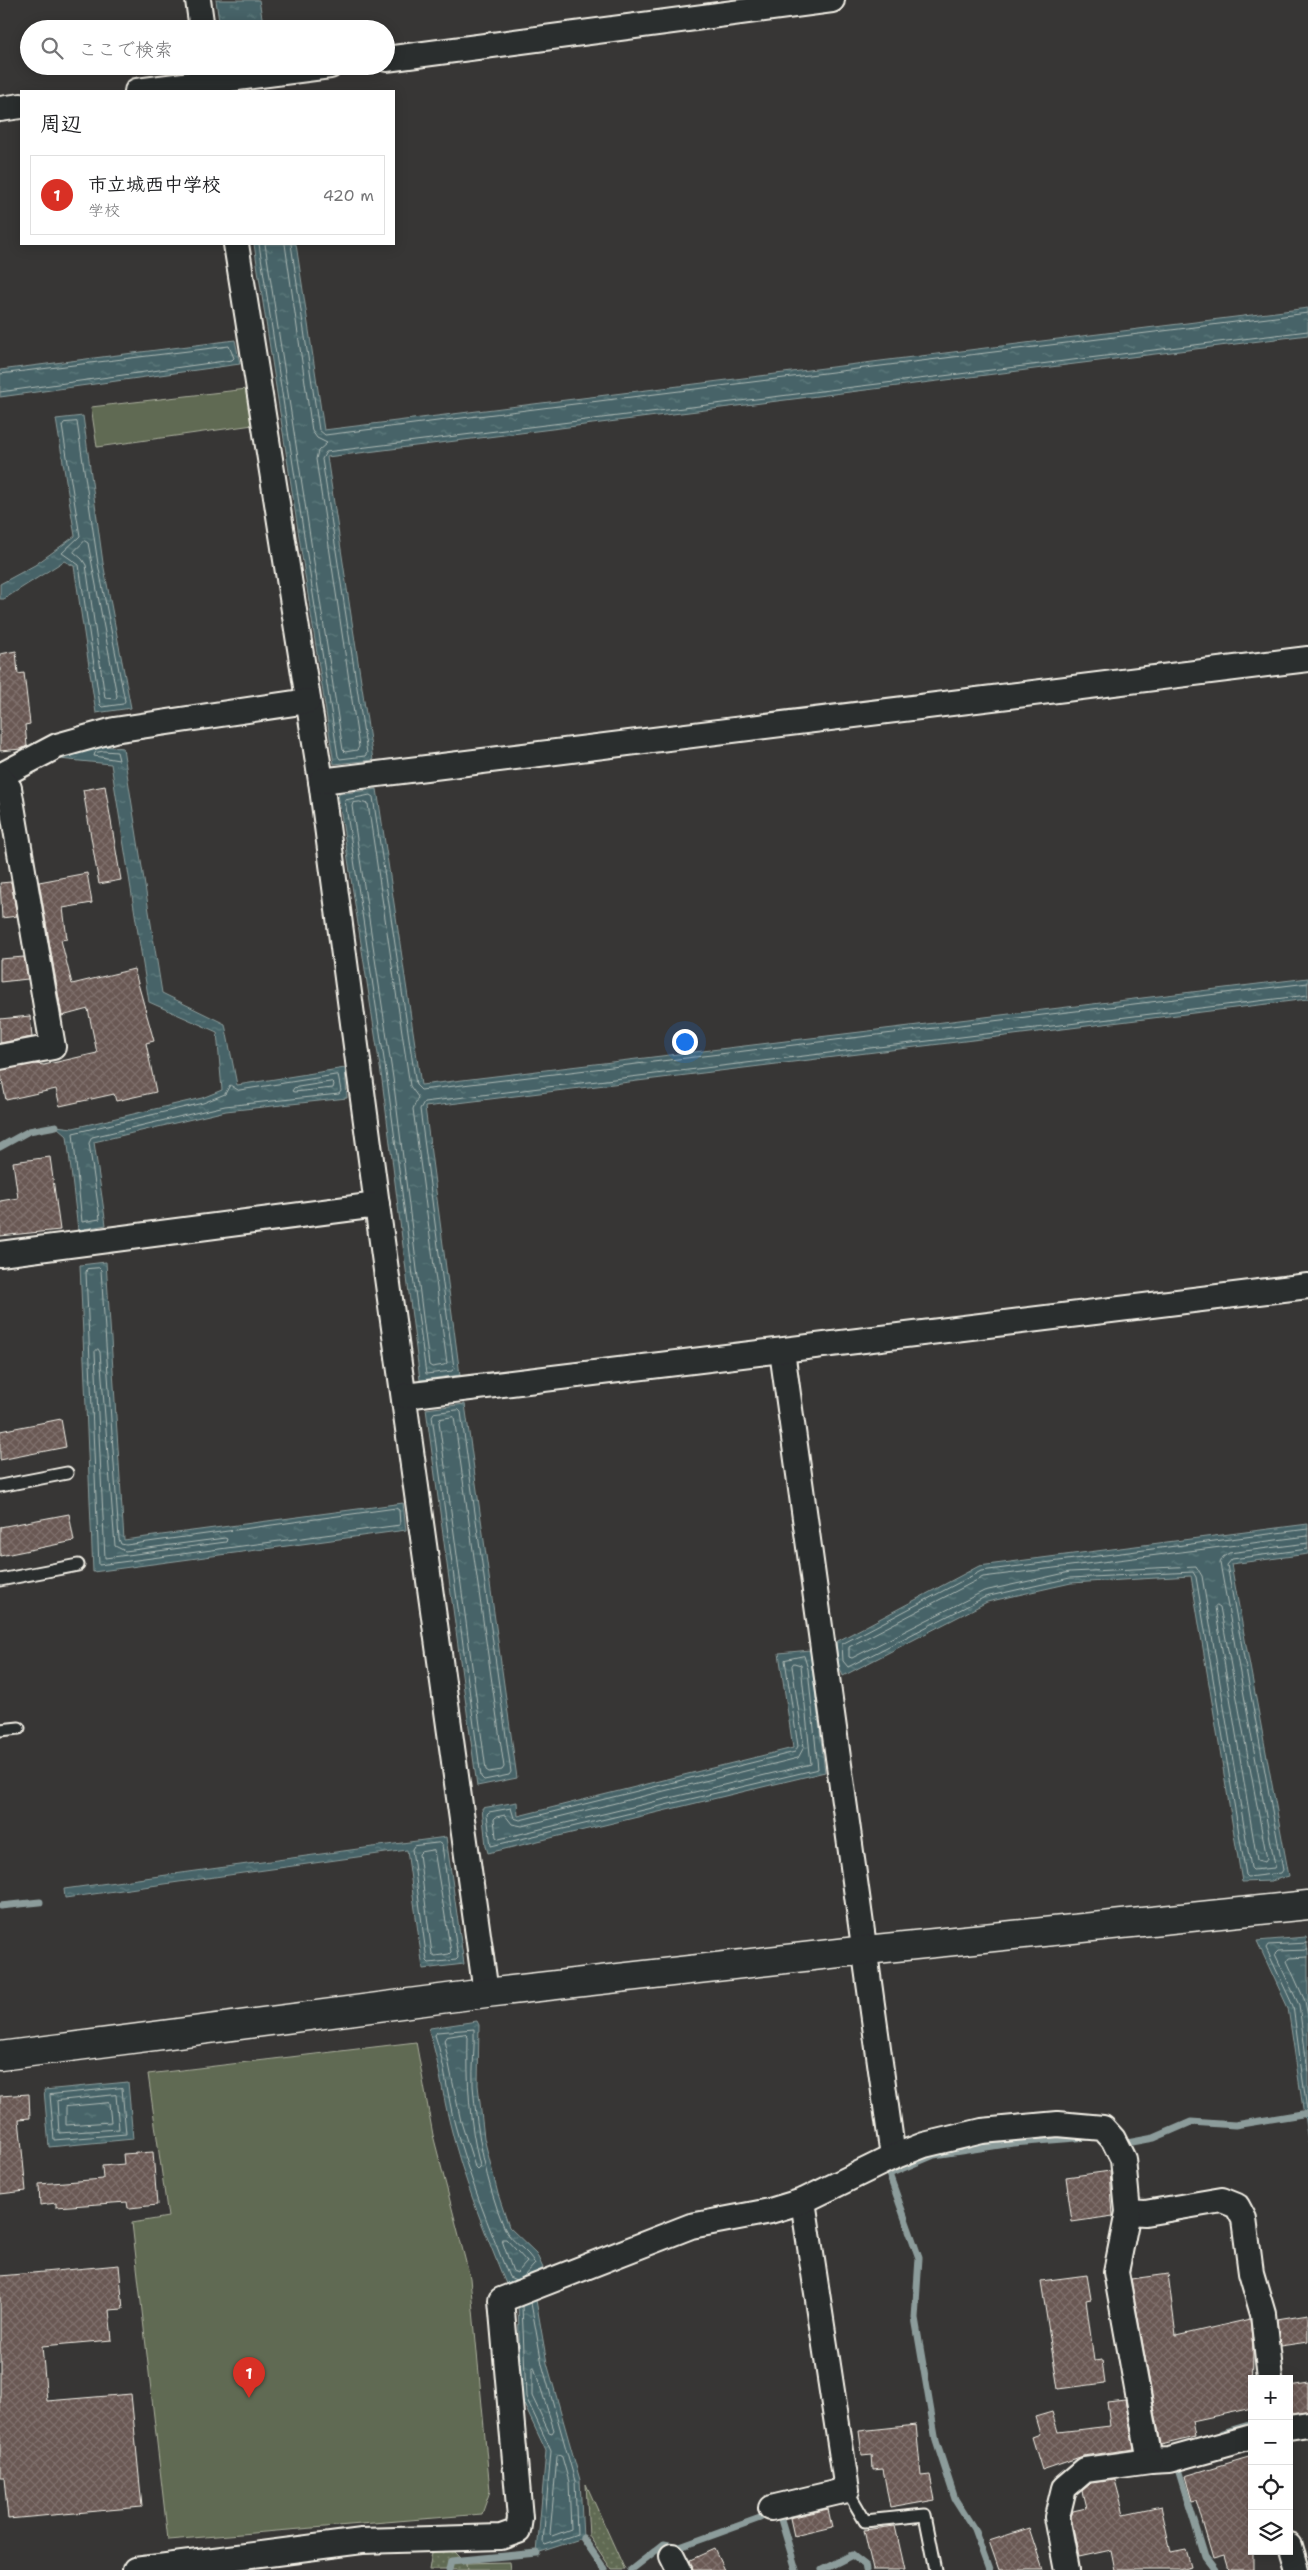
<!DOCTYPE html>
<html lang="ja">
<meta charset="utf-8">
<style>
body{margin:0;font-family:"Shantell Sans","Klee One",sans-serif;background:#f2f2f2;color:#202124}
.controls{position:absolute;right:15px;bottom:15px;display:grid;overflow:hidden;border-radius:0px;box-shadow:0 2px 12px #0003}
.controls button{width:45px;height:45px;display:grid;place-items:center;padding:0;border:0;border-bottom:1px solid #e0e0e0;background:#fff;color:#202124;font:25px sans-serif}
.you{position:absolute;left:684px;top:1041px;width:18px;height:18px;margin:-12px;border:4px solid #fff;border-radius:50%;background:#1a73e8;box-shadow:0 0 0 8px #1a73e833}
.badge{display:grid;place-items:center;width:32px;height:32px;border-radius:50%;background:#d93025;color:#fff;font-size:16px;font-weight:700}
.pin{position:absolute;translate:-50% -41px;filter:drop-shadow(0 1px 2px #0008)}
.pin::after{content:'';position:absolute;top:26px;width:18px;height:15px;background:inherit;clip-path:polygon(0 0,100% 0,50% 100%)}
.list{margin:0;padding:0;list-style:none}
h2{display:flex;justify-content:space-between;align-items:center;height:65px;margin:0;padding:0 20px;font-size:21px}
h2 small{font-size:16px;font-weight:400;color:#757577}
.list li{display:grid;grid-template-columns:32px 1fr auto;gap:15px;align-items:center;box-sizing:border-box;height:80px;margin:0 10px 10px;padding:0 10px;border:1px solid #e0e0e0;border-radius:0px}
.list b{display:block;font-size:19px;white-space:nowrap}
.list p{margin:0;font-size:16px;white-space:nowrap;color:#757577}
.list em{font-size:16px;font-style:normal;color:#757577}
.icon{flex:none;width:28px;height:28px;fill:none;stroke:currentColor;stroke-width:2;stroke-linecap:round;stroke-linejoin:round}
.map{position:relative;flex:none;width:1308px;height:2570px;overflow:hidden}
.search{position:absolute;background:#fff;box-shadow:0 2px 12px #0003;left:20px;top:20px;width:375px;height:55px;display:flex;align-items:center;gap:12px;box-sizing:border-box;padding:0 18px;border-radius:28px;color:#757577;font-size:19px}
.panel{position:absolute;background:#fff;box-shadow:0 2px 12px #0003;left:20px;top:90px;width:375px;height:155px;border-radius:0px}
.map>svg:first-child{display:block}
</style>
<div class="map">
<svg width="1308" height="2570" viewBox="0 0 1308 2570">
<defs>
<pattern id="grass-dots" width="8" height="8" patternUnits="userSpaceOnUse" patternTransform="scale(1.25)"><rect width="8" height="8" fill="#616b52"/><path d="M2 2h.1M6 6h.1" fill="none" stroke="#78816b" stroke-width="1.8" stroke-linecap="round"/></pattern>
<pattern id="water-ripples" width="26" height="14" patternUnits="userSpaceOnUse" patternTransform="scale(1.25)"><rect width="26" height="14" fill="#466468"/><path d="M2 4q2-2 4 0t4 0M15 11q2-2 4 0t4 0" fill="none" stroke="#617b7e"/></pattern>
<pattern id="building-cross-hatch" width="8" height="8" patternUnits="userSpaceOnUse" patternTransform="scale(1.25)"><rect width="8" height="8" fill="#695853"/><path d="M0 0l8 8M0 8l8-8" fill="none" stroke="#7f706c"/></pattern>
</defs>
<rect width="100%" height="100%" fill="#373635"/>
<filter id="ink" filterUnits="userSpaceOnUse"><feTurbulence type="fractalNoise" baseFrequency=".02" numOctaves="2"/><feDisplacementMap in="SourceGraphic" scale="10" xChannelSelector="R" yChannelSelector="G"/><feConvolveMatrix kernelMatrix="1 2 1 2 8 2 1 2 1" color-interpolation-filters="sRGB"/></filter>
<g filter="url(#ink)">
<g fill="url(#grass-dots)" stroke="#aaae9d">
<path d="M586,2484L625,2570H612L589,2536Z"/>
<path d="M433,2546L455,2552L466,2563L467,2570H429Z"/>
</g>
<g fill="#616b52" stroke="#aaae9d">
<path d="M247,389L253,425L97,447L91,407Z"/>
<path d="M416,2042L433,2135L470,2278L490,2491L482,2514L168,2540L132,2223L168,2217L148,2074Z"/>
<path d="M509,2562L510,2570H467L466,2563Z"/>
</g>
<g fill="url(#water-ripples)" stroke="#8c9c9b">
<path d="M216,0H259L264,29H220Z"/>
<path d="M254,244H296L324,430L1308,308V335L327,457L373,760L334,764Z"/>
<path d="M235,340L240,364L0,397V370Z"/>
<path d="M83,416L103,563L131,708L96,713L74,566L64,561L4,599H0V584L35,565L75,536L56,419Z"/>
<path d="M104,746L123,748L162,993L225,1024L237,1085L345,1068L347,1098L226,1111L94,1142L106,1225L78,1230L67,1136L56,1126L73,1128L202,1098L222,1090L217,1032L149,1002L111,764L59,759L25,774L50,758Z"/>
<path d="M377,789L421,1085L1308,978V999L425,1107L460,1375L420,1380L382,1080L338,794Z"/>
<path d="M106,1262L124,1540L403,1503L406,1530L93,1572L80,1265Z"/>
<path d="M465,1404L517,1778L477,1786L426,1409Z"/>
<path d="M1308,1524V1554L1231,1564L1289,1876L1271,1881L1242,1882L1191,1576L1071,1583L987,1602L843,1676L838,1663L836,1642L979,1566Z"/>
<path d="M810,1650L825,1772L488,1853L486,1846L482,1808L517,1802L518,1816L793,1748L779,1653Z"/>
<path d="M446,1837L464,1964L423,1969L407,1850L65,1898L64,1889Z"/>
<path d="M1306,1937L1308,1954V2142L1288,2008L1257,1941Z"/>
<path d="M477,2021L479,2025L478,2085L484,2138L498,2194L509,2227L536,2253L543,2268L528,2277L531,2296L536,2300L547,2363L580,2480L583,2538L537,2553L546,2451L521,2398L518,2302L512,2284H506C485,2232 463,2179 450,2124C442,2093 439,2061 429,2031L430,2028Z"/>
<path d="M128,2082L133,2139L49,2147L44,2090Z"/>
</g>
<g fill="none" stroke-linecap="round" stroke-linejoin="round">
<g stroke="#aeb9b5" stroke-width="1">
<path d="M259,244L338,756L340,759L365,756L367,753L322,459L326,452L1308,331"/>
<path d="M265,244L343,750L345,752L357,750L359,747L316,459L318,451L327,443L317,438L312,431L285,244"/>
<path d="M291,244L319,430L325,435L1308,313"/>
<path d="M0,374L229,346L234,358L232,360L0,392"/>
<path d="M77,422L98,564L125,701L123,704L102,707L100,705L79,565L62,553L80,536L62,426L64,423Z"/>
<path d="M85,541L88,543L117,696L116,699L105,698L86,565L82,559L74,552Z"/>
<path d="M104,751L117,752L119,760L94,756L95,753Z"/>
<path d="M360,802L368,804L410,1086L418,1097L413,1109L447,1363L444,1365L432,1367L429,1365L393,1078L352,806L353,803Z"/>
<path d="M1308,983L421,1090L416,1085L373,797L370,795L345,800L387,1079L426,1374L452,1371L454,1368L420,1109L424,1102L1308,995"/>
<path d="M338,1075L341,1091L339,1094L225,1106L92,1137L89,1143L100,1219L82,1222L73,1133L203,1103L225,1094L230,1085L238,1090Z"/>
<path d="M332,1082L334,1084L333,1088L294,1092L292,1091L294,1088Z"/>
<path d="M99,1268L101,1270L119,1539L121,1544L126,1545L396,1508L399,1510L400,1525L99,1565L86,1272L87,1269Z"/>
<path d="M98,1349L100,1352L115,1546L125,1551L225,1538L227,1539L226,1542L105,1558L95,1352Z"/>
<path d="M459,1410L461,1412L511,1772L509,1775L484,1780L481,1777L432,1416L434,1413Z"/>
<path d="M454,1417L504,1767L502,1770L489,1772L486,1770L439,1422L440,1419Z"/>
<path d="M1308,1529L981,1571L842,1644L843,1661L848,1667L985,1597L1070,1578L1193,1572L1196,1577L1246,1875L1248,1877L1281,1873L1283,1870L1227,1565L1232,1559L1308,1549"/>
<path d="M1308,1536L983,1577L849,1647V1657L852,1658L984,1591L1070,1572L1196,1566L1202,1576L1251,1868L1253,1870L1274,1868L1275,1866L1220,1563L1223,1557L1229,1553L1308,1543"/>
<path d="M1217,1605L1220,1607L1267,1859L1265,1862L1257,1860L1215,1607Z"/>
<path d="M804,1656L808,1669L818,1769L491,1846L487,1814L489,1812L511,1808L514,1818L520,1820L795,1752L798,1746L785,1660Z"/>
<path d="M794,1663L801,1665L811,1764L499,1839L496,1837L494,1819L496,1817L505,1815L512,1824L522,1826L798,1758L804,1747L792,1666Z"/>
<path d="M439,1843L442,1845L458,1958L456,1960L429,1963L427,1961L412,1849L414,1846Z"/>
<path d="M434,1850L451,1952L449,1954L435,1956L432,1954L419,1854L421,1852Z"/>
<path d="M1308,1943L1268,1945L1266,1948L1293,2006L1308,2118"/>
<path d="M1308,1950L1278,1951L1275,1954L1299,2005L1308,2072"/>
<path d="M1308,1957L1289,1958L1287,1961L1305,2001L1308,2017"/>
<path d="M465,2034L468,2037C467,2081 469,2123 480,2166L477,2169L475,2167L461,2122L444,2040L446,2037Z"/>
<path d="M122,2088L126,2134L54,2140L50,2095Z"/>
<path d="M116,2095L119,2129L59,2133L57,2101Z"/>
<path d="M109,2103L111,2122L66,2125V2107Z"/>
<path d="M502,2239H506L527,2262L517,2273L513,2271Z"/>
<path d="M516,2280L509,2277C489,2227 469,2177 455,2125C447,2095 445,2064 435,2035L437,2032L474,2029C475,2048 472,2067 473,2086C477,2133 486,2183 504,2227C510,2242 528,2249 535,2264L523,2277"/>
<path d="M522,2306L526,2397L551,2451L543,2542L545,2545L577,2534L575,2481L542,2364L531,2303"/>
<path d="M534,2367L554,2430L552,2433L549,2432L532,2396V2369Z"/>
<path d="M559,2455L562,2457L569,2482L571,2529L552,2536L550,2534L557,2457Z"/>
</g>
<g stroke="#8c9c9b" stroke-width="7">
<path d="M0,1147L29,1131L56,1126"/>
<path d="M0,1906L40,1902"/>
<path d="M1127,2143L1154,2138L1191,2122L1235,2125L1308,2113"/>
<path d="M1222,2433L1252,2424"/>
<path d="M1178,2469L1205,2557L1215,2570"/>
<path d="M780,2516L796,2570"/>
<path d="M583,2538L605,2570"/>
<path d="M449,2570L451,2561L537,2553"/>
<path d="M631,2570L664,2544L680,2547L760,2518"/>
<path d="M822,2570L852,2555L865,2565L866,2570"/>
<path d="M989,2570L974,2529L955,2499L936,2441L915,2318L919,2258L889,2174L934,2155L1013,2143L1089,2137"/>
</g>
</g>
<g fill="url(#building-cross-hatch)" stroke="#f4f1e8">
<path d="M16,651L18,674L24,673L30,724L25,725L27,746L21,749L0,751V654Z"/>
<path d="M105,786L121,880L99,884L83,790Z"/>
<path d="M87,873L92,903L63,908L67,939L61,940L72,984L134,969L154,1041L146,1043L156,1092L116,1101L114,1094L60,1106L56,1089L6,1100L0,1070L35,1064L44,1065L97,1053L88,1009L62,1016L39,882Z"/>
<path d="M11,882L17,916L2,918L0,883Z"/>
<path d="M24,957L28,979L0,982V959Z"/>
<path d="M30,1016L32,1037L0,1043V1019Z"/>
<path d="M50,1157L60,1230L0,1236V1201L18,1198L13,1162Z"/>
<path d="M61,1419L66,1447L0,1460V1431Z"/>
<path d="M69,1514L74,1541L0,1556V1527Z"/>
<path d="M29,2094L30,2118L19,2119L26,2191L0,2194V2096Z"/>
<path d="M153,2152L157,2205L130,2208H128L127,2202L56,2207V2203L40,2205L39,2184L103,2179L102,2166L124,2164L123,2154Z"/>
<path d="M1110,2171L1113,2216L1072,2222L1066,2177Z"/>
<path d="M119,2265L123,2309L109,2310L112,2340L42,2346L47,2401L131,2394L142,2507L8,2519L4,2477H0V2276Z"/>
<path d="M1168,2274L1176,2336L1250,2319L1253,2350L1252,2408L1192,2421L1195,2437L1161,2445L1131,2279Z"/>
<path d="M1087,2275L1091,2299L1086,2300L1094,2361L1102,2360L1105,2383L1058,2389L1041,2281Z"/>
<path d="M1308,2314V2342L1280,2346L1277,2319Z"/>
<path d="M1308,2383V2411L1289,2413V2386Z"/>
<path d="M1125,2400L1134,2449L1083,2456L1042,2470L1032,2437L1040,2434L1035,2417L1052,2412L1058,2432L1110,2426L1107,2402Z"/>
<path d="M916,2425L921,2476L930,2475L935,2500L890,2508L883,2469L873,2470L872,2454L862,2455L859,2431Z"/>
<path d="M1252,2456V2570H1228L1224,2556L1213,2559L1196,2500L1192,2501L1185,2476Z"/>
<path d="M1115,2480L1124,2514L1161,2506L1171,2552L1186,2549L1191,2567L1179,2570H1115L1111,2550L1079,2557L1071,2517L1073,2511L1086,2508L1082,2491L1091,2483Z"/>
<path d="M828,2509L832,2527L794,2536L790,2518Z"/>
<path d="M895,2526L905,2570H873L864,2530Z"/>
<path d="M1029,2528L1043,2570H999L989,2541Z"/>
<path d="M714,2549L724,2570H693L690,2560Z"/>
</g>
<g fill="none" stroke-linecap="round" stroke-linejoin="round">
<defs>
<g id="service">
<path d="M0,1486L67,1473"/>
<path d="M0,1580L78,1565"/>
<path d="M0,1730L19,1728"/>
<path d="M847,2490L865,2521L925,2515L936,2570"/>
</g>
<g id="minor">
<path d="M198,0L202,29"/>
<path d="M386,59L832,0"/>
<path d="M137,91L330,66"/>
<path d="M0,109L21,106"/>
<path d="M236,244L321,781L377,1205"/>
<path d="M0,776L57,746L114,730L308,701"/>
<path d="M0,778L9,788L53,1047L0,1057"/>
<path d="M321,781L1308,659"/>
<path d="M0,1254L377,1205L486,1993"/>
<path d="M782,1351L893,2157"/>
<path d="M405,1396L1308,1286"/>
<path d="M1128,2212L1145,2213L1222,2200L1237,2206L1244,2219L1251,2273L1263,2314L1270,2379"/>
<path d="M1289,2427L1308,2424"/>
<path d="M771,2508L847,2490L803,2201"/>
<path d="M1289,2546L1296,2570"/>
<path d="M672,2556L679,2570"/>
<path d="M135,2570L362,2541L501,2537L518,2531L520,2518L501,2300L691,2226L770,2211L803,2201L893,2157L924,2145L982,2131L1058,2124L1103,2128L1113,2139L1123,2159L1128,2212L1116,2272L1150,2461L1169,2460L1252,2437"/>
<path d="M1067,2570L1057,2517L1064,2488L1085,2470L1150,2461"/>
</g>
<path id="tertiary" d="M0,2056L486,1993L866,1950L1308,1905"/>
</defs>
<use href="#service" stroke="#f4f1e8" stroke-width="15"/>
<use href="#minor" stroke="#f4f1e8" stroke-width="28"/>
<use href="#tertiary" stroke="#f4f1e8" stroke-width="31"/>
<use href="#service" stroke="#2a2d2e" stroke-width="11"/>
<use href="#minor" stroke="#2a2d2e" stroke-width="24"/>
<use href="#tertiary" stroke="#2a2d2e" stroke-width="28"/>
</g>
</g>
</svg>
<div class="controls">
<button>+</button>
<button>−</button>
<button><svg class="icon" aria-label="locate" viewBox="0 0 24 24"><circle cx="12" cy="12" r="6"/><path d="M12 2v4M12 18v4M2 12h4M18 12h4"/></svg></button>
<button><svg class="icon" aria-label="layers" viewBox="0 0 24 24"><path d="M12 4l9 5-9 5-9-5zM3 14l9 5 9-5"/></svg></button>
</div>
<div class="you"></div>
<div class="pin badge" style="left:249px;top:2398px">1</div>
<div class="search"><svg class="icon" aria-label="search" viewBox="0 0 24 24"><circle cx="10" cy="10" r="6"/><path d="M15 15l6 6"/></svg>ここで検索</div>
<section class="panel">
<h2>周辺<small></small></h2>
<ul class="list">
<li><span class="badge">1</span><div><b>市立城西中学校</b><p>学校</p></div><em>420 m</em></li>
</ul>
</section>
</div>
